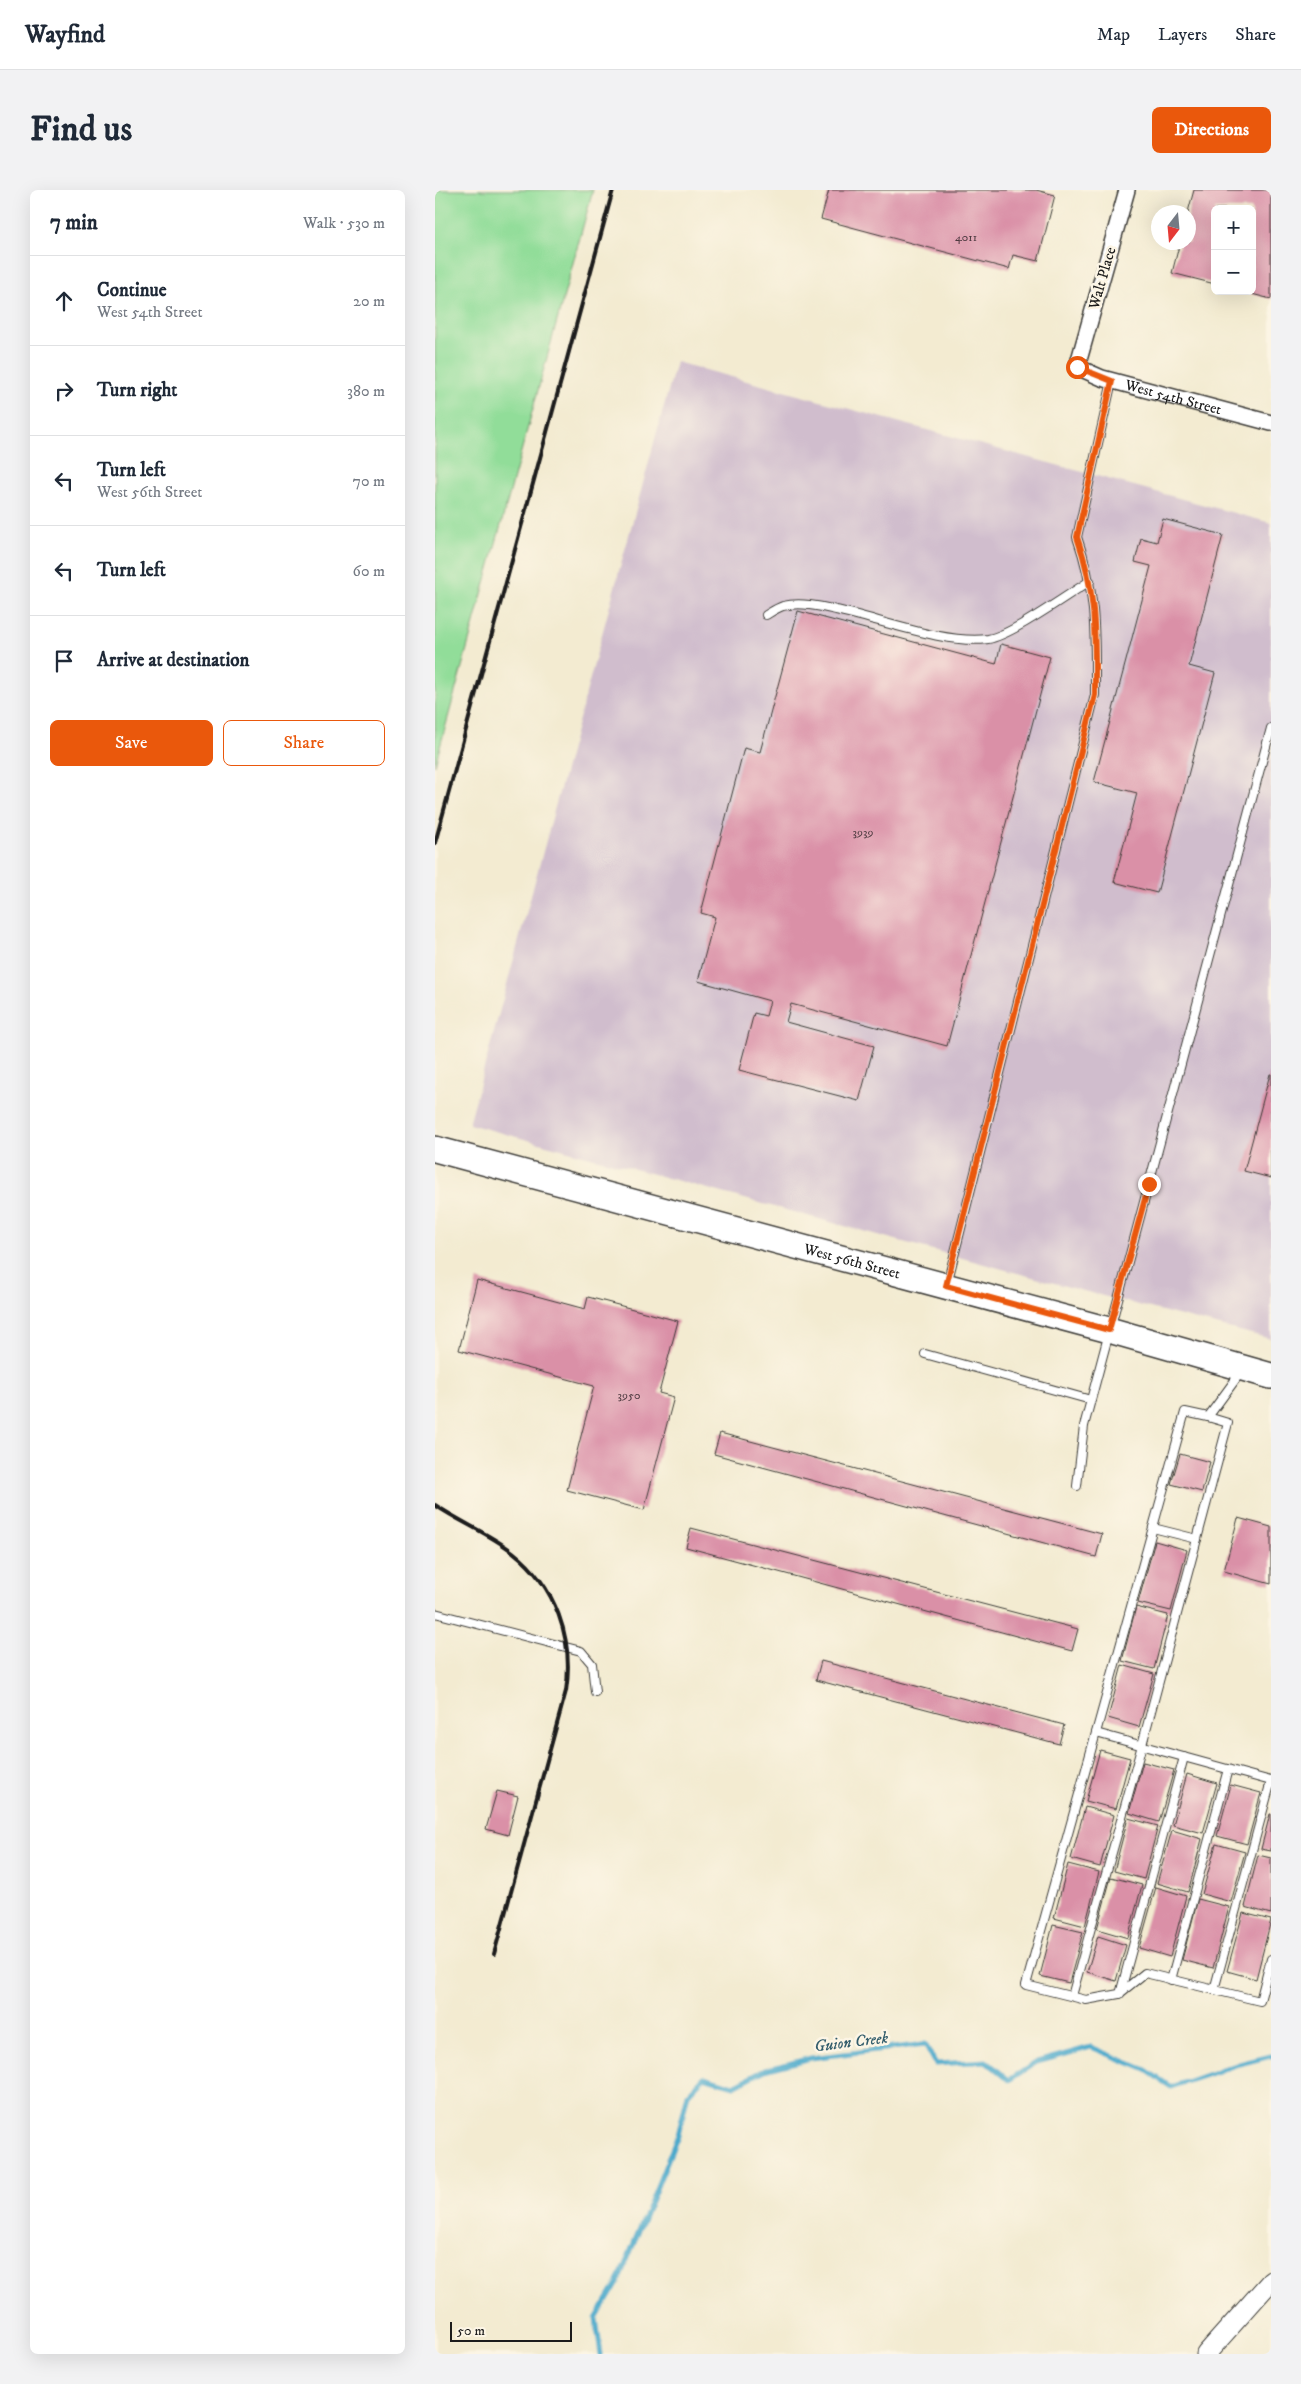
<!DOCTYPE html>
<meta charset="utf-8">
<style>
body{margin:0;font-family:"IM FELL DW Pica",serif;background:#f2f2f3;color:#1f2937}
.controls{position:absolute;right:15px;top:15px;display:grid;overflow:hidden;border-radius:8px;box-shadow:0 5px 20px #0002}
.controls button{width:45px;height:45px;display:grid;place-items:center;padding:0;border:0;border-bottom:1px solid #e0e1e3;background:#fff;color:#1f2937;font:25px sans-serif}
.compass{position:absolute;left:716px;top:15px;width:45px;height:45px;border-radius:50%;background:#fff;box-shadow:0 5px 20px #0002;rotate:196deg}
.scale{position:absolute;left:15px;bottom:12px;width:122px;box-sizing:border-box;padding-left:5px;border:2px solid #1c1c1c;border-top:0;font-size:14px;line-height:18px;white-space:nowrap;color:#1c1c1c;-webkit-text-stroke:4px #fcf5e5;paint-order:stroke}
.stop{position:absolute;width:15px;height:15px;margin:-11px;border:4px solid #ea580c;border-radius:50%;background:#fff}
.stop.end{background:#ea580c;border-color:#fff;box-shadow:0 1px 5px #0008}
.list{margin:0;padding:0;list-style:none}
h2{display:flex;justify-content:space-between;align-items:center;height:65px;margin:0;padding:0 20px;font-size:21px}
h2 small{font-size:16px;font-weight:400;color:#747a83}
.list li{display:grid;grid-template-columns:32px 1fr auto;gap:15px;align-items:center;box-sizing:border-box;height:90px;padding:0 20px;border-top:1px solid #e0e1e3}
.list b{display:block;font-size:19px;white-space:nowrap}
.list p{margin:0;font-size:16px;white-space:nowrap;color:#747a83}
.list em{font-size:16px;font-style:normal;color:#747a83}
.actions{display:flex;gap:10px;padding:15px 20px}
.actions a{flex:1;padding:11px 0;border:1px solid #ea580c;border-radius:8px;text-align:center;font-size:18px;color:#ea580c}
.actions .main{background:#ea580c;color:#fff}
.icon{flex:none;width:28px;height:28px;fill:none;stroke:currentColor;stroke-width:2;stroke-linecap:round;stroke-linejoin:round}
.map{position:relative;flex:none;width:836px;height:2164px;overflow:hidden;border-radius:8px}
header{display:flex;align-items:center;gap:30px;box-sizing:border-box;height:70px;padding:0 25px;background:#fff;border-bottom:1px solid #e0e1e3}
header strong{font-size:24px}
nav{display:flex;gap:28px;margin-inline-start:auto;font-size:18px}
.intro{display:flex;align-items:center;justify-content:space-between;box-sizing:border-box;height:120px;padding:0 30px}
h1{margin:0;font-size:35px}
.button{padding:12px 22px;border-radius:8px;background:#ea580c;color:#fff;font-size:18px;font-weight:700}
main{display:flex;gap:30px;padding:0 30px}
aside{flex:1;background:#fff;border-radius:8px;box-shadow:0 5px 20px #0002}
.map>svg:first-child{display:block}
</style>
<header>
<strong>Wayfind</strong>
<nav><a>Map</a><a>Layers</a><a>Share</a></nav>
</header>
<div class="intro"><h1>Find us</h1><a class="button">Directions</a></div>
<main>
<aside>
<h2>7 min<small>Walk · 530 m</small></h2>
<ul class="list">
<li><svg class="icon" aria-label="ahead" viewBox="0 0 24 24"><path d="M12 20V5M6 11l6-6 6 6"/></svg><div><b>Continue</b><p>West 54th Street</p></div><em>20 m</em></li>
<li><svg class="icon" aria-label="right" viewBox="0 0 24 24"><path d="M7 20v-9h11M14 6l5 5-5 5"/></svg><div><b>Turn right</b></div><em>380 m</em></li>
<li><svg class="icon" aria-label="left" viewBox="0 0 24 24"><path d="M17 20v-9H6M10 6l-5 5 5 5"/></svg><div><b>Turn left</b><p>West 56th Street</p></div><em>70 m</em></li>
<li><svg class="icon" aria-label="left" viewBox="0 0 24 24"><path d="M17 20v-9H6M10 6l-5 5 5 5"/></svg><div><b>Turn left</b></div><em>60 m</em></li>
<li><svg class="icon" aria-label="arrive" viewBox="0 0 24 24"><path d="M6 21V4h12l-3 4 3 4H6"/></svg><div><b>Arrive at destination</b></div></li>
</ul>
<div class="actions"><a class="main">Save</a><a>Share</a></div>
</aside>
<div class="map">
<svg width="836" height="2164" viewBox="0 0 836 2164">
<rect width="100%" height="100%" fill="#fcf5e5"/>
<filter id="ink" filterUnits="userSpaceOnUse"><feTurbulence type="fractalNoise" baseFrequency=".02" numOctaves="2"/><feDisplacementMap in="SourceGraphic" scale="10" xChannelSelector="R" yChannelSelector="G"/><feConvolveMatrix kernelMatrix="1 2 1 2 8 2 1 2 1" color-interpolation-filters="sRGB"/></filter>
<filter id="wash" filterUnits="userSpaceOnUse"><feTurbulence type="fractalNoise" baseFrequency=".0096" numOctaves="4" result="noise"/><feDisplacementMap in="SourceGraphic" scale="20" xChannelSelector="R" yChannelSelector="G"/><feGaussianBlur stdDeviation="1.12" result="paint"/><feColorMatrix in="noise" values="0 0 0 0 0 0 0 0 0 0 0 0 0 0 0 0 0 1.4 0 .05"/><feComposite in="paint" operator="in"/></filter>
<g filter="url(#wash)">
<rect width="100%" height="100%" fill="#f3ebd1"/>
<path fill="#d0bdcd" d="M241,172L836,333V1149L645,1100L34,934Z"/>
<path fill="#91dd99" stroke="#567c5a" d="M0,0H158L0,575Z"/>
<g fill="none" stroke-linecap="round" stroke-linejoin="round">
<path stroke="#4eaacc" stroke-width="5" d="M166,2164L161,2129L183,2092L243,1945L253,1904L269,1887L299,1896L330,1880L376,1868L490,1854L501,1874L551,1871L574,1890L602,1872L656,1857L711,1880L736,1897L804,1874L836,1866"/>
</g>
<g id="blocks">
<g fill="#da90a7">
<path d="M394,0H601L620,5L603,71L578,65L574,79L386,29Z"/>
<path d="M759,0H836V109L809,102L817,101V19H780V94L737,83L745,52H754L753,22Z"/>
<path d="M728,329L788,345L754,476L780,483L722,703L679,692L702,603L659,592L716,376L700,372L706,348L722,352Z"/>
<path d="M363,421L561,474L566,454L615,467L512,856L356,814L351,832L439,856L424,911L304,880L319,823L331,826L335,811L263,791L280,727L266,723L309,558L325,562Z"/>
<path d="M835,884H836V988L809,981Z"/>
<path d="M42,1090L150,1119L153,1107L243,1131L224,1203L239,1207L209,1320L132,1300L159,1196L24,1160Z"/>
<path d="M285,1243L667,1344L661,1367L279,1264Z"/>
<path d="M745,1264L775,1272L767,1302L736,1294Z"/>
<path d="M803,1328L836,1337V1394L789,1381Z"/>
<path d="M256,1338L643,1439L637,1461L251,1357Z"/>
<path d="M720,1351L752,1360L736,1421L703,1413Z"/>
<path d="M701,1417L733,1425L719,1479L687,1471Z"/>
<path d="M386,1471L629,1535L624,1554L381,1490Z"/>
<path d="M687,1475L719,1484L704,1537L673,1528Z"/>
<path d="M665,1560L695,1568L681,1619L651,1611Z"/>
<path d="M708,1572L739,1580L724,1632L694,1623Z"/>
<path d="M752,1584L782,1593L768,1643L738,1635Z"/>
<path d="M796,1595L826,1603L812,1654L782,1646Z"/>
<path d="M62,1601L83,1606L73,1645L51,1639Z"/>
<path d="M650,1617L679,1625L665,1677L636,1669Z"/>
<path d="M835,1624H836V1661L826,1659Z"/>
<path d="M693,1628L723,1636L709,1689L679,1681Z"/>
<path d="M737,1640L767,1649L753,1702L722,1693Z"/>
<path d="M781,1654L810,1662L796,1712L767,1704Z"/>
<path d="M823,1665L836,1668V1724L810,1717Z"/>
<path d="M633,1674L664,1682L650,1736L619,1728Z"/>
<path d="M676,1687L707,1695L693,1748L662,1739Z"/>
<path d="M721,1697L751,1706L735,1767L704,1758Z"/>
<path d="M763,1709L794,1717L778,1778L747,1770Z"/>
<path d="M808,1723L836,1730L821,1789L792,1781Z"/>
<path d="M618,1735L648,1742L634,1793L605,1786Z"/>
<path d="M663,1746L691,1755L681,1791L652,1782Z"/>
</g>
</g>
</g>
<g filter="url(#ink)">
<use href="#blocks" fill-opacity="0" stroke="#3c3b37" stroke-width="1"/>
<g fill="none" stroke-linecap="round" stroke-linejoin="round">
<defs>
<g id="service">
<path d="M331,425C336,422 342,418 348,416C365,412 384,416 401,420C444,429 511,455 553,449C577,445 632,405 655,391"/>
<path d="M512,1094L660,505C660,447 662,404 642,347L677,191"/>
<path d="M490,1164L656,1210"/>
<path d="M806,1182L773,1227L750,1222L591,1795L651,1810L684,1804L710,1783L825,1811L836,1769"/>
<path d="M642,1296L649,1236L836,538"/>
<path d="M718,1338L762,1349"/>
<path d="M0,1423L146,1461L157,1474L160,1502"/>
<path d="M661,1543L836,1591"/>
<path d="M736,1790L793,1579"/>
<path d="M779,1800L836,1591"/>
<path d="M685,1804L749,1567"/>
<path d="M637,1806L707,1555L793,1233L773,1227"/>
</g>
<g id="minor">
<path id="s1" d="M692,0L642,177L667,188L836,233"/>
</g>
<path id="tertiary" d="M771,2164L836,2091"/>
<g id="primary">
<path id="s2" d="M0,959L674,1140L836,1186"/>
</g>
</defs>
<use href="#service" stroke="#3c3b37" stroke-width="10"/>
<use href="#minor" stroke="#3c3b37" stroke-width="18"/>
<use href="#tertiary" stroke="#3c3b37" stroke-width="21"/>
<use href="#primary" stroke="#3c3b37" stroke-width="28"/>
<use href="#service" stroke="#fff" stroke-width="8"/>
<use href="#minor" stroke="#fff" stroke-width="15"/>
<use href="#tertiary" stroke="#fff" stroke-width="19"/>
<use href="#primary" stroke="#fff" stroke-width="25"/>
<g stroke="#1c1c1c" stroke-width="4">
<path d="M0,653L178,0"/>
<path d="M0,1315C25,1332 55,1344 78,1362C121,1396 139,1449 131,1501L59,1764"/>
</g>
</g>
</g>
<g fill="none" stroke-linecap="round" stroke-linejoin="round" filter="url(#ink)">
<path stroke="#ea580c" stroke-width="6" d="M642,177L677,191L642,347C662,404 660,447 660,505L511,1096L674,1140L714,994"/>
</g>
<g text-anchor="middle" stroke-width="5" stroke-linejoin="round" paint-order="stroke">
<g font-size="12" fill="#4c393f">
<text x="531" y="51">4011</text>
<text x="428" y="646">3939</text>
<text x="194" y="1209">3950</text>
</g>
<g font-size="15" fill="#1c1c1c" stroke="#fcf5e5">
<text transform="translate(667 88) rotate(-74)" y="5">Walt Place</text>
<text dy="5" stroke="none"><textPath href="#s1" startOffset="285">West 54th Street</textPath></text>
<text dy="5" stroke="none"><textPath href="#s2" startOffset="432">West 56th Street</textPath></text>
</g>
<g font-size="16" font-style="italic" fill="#325c6b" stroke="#fcf5e5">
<text transform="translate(416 1851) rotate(-7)" y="6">Guion Creek</text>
</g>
</g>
</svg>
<div class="controls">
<button>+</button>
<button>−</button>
</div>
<svg class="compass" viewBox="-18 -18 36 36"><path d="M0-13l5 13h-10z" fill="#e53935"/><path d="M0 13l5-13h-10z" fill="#747a83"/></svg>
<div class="scale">50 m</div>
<div class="stop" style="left:642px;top:177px"></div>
<div class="stop end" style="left:714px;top:994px"></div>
</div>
</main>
